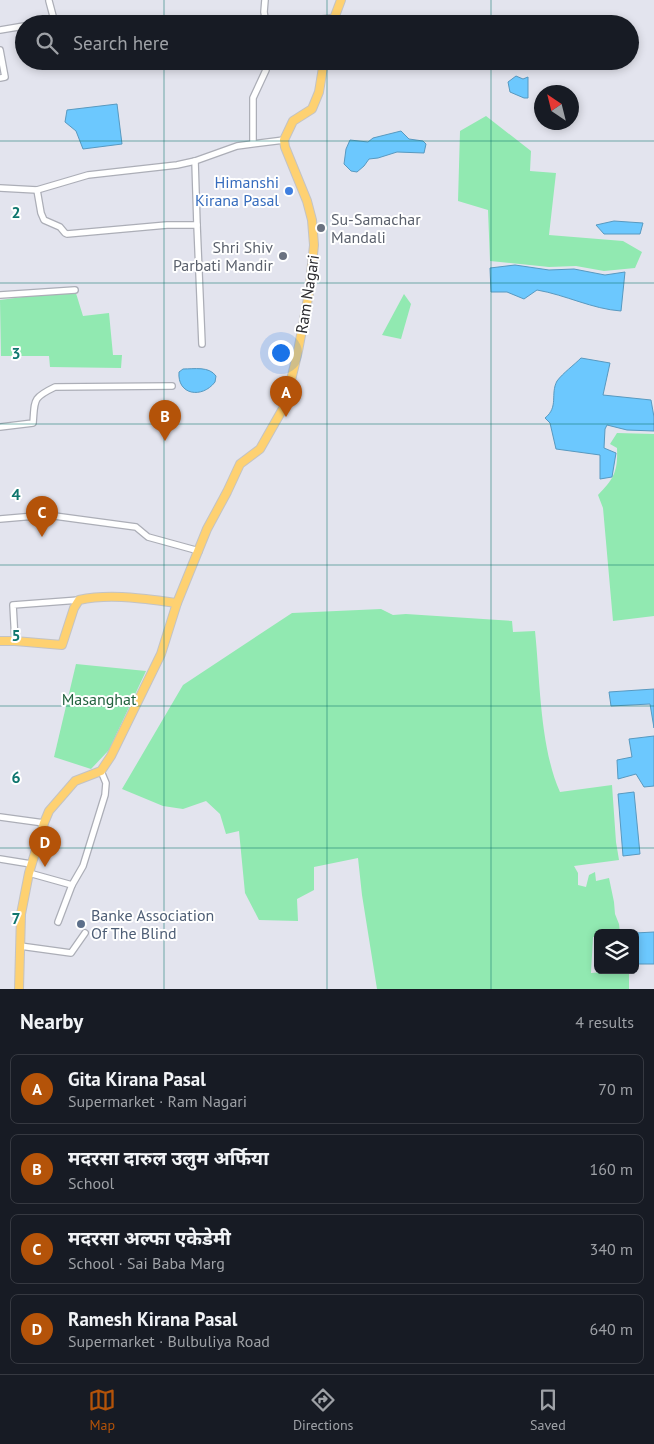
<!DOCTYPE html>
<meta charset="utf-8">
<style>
body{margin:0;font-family:"PT Sans","Noto Sans Devanagari",sans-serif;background:#20242c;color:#f1f3f6}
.controls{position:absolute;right:15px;bottom:15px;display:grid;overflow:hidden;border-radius:8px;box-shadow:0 2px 8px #0003}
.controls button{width:45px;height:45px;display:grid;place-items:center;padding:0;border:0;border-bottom:1px solid #363941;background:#171b24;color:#f1f3f6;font:25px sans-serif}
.compass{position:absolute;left:534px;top:85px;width:45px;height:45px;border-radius:50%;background:#171b24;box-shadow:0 2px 8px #0003;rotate:325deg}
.you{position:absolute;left:280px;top:352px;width:18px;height:18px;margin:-12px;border:4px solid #fff;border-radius:50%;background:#1a73e8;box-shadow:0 0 0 8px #1a73e833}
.badge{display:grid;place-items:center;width:32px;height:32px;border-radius:50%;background:#b45309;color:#fff;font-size:16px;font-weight:700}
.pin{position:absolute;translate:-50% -41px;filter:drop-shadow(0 1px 2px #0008)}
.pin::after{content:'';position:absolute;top:26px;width:18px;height:15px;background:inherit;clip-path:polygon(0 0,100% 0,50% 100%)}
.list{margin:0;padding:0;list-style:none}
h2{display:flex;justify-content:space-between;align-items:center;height:65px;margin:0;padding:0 20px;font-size:21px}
h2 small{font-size:16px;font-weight:400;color:#9ea1a6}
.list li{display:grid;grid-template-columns:32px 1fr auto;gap:15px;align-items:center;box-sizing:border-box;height:70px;margin:0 10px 10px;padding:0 10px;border:1px solid #363941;border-radius:8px}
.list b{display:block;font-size:19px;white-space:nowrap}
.list p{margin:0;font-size:16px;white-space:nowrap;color:#9ea1a6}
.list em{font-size:16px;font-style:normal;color:#9ea1a6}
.icon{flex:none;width:28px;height:28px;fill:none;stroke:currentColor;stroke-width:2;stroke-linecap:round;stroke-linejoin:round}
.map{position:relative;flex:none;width:654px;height:989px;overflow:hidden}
.search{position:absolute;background:#171b24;box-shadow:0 2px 8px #0003;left:15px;right:15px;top:15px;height:55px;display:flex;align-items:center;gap:12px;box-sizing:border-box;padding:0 18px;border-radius:28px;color:#9ea1a6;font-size:19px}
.sheet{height:385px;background:#171b24}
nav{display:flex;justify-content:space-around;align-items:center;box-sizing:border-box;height:70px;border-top:1px solid #363941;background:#171b24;font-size:14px;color:#9ea1a6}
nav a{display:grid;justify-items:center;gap:2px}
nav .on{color:#b45309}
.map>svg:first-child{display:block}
</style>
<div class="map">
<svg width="654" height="989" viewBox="0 0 654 989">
<rect width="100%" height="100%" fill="#e3e4ee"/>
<g fill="#91e9b1">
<path d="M486,116L531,151L530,171L556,173L549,235L623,241L642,252L635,268L604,271L576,266L549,267L490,261L488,210L458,201L460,131Z"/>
<path d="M75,290L83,316L109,313L113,355H122L121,368L50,367L49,356H1L0,300Z"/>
<path d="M404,294L411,304L401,339L382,335Z"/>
<path d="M617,433L654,434V616L613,621L603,508L598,495C614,479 618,471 617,448L610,444Z"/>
<path d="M381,609L393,615L406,614L512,621L513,632L535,631C540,679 540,748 560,792L612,785L616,842L619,860L574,866L578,873V885L586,887L589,875L595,872L596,881L609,878L614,902L615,914L619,924L620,933H598V936L593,937L591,973L629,970V989H377L362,895L358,858L314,867V890L297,899L298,921L259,920L245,893L239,831L226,834L220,814L206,801L183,809L163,806L122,789L183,685L292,613Z"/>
<path d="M76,664L146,671L109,750L91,769L54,757Z"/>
</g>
<g fill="#6cc8fe" stroke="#5899c0">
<path d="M516,76L523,79L528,77V98H524L510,92L508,82Z"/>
<path d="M117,104L122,144L83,149L76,131L65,122L67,110Z"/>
<path d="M401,131L409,139L423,141L426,144L424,153L397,152L378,158L369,159L364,166L357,172L351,171L344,164L346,149L350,140L368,142L373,138Z"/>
<path d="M614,221L643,223L640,234H604L596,225Z"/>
<path d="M515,265L549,270L574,269L605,275L625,272L621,311C592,309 566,295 537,290L524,299L507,292H491L490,268Z"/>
<path d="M581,358L610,363L603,395L651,400L654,417V431L627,430L607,425L605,429L604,448L616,453L612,477L600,479V455L556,449L550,423L545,418C559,407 550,394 557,381C563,373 574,365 581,358Z"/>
<path d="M183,369C194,369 209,366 216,376L215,382C202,399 177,395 179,372Z"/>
<path d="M654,689V728L650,704L611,706L609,692Z"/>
<path d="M654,736V786L644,787L636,774L618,779L617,760L632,757L629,739Z"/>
<path d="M634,792L640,854L623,856L618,794Z"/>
<path d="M654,932V964H635V933Z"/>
</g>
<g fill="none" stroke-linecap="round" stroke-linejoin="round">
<defs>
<g id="minor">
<path d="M265,0L264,12L266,24"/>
<path d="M35,24L48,22L53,16L49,1"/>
<path d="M282,24L300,21L333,18"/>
<path d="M0,30L24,26"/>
<path d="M0,50L5,77L0,78"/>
<path d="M253,143V98L266,70V61"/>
<path d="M0,188L37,190L88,175L177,165L195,161L237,146L284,140"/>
<path d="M37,190L41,213L44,220L60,227L65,233L67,234L167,225H197L195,161"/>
<path d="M197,225L202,344"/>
<path d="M0,295L75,290"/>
<path d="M0,427L33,423C35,400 32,398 55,387L172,386"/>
<path d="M0,519L47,515L136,527L148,537L199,551"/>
<path d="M15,641L13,605L79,600"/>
<path d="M0,817L44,823"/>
<path d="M0,859L31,864"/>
<path d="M29,873L72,885L58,922"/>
<path d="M72,885L83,866L105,795L106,783L101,771"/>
<path d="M20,946L71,953L85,933"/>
</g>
<g id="major">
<path d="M332,24L341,0"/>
<path d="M0,641H15L62,645L74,608L79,600C111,593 145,599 177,603"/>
<path d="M19,989L21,914L29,873L44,823L49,811L75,781L101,771L111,756L161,654L177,603L207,529L227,492L240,464L260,449L285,405L298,351L309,293L314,245L312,220L307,201L285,147L284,140L293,121L312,109L319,92L324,61"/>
</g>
</defs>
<use href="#minor" stroke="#acaeb7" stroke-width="8"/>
<use href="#major" stroke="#c3c3c4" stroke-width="10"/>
<use href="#minor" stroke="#fff" stroke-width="5.5"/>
<use href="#major" stroke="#fed171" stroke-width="8"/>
</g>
<path fill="none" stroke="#0f766e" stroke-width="1" stroke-opacity="0.55" d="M164,0V24M327,0V24M491,0V24M164,61V989M327,61V989M491,61V989M0,141H654M0,283H654M0,424H654M0,565H654M0,706H654M0,848H654"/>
<circle fill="#3f7fe0" stroke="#fff" stroke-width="2" cx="289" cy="191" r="5"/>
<g fill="#6b7280" stroke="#fff" stroke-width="2">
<circle cx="321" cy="228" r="5"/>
<circle cx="283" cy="256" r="5"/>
</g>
<circle fill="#5c6f8a" stroke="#fff" stroke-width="2" cx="81" cy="924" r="5"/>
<g text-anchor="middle" stroke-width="4" stroke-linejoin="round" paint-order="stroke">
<g font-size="16" fill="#366cbe" stroke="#fff" text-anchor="end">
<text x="279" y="188">Himanshi<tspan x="279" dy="18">Kirana Pasal</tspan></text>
</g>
<g font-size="16" fill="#5b616d" stroke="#fff" text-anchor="start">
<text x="331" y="225">Su-Samachar<tspan x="331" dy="18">Mandali</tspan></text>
<text x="273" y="253" text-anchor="end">Shri Shiv<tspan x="273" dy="18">Parbati Mandir</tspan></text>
</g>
<g font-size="16" fill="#2a2a2e" stroke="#fff">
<text transform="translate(307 294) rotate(-81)" y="6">Ram Nagari</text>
</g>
<g font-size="16" fill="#23633f" stroke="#fff">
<text x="99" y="705">Masanghat</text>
</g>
<g font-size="16" fill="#4e5e75" stroke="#fff" text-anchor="start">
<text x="91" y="921">Banke Association<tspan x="91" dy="18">Of The Blind</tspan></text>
</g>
</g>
<g font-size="16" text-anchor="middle" font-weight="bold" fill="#0f766e" stroke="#fff" stroke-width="4" stroke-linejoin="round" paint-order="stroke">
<text x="16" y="218">2</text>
<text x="16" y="359">3</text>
<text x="16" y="500">4</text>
<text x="16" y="641">5</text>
<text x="16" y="783">6</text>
<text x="16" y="924">7</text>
</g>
</svg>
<div class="controls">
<button><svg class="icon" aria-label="layers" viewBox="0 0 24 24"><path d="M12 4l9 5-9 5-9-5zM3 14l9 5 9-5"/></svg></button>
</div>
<svg class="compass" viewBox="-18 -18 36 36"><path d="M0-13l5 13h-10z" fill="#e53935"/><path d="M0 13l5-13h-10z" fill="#9ea1a6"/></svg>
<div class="you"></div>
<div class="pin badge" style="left:286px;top:417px">A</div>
<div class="pin badge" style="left:165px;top:441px">B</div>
<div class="pin badge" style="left:42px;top:537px">C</div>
<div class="pin badge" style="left:45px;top:867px">D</div>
<div class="search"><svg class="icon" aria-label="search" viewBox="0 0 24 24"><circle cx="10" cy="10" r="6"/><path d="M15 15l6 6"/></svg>Search here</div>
</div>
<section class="sheet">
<h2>Nearby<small>4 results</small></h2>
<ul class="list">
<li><span class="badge">A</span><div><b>Gita Kirana Pasal</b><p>Supermarket · Ram Nagari</p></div><em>70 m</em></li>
<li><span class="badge">B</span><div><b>मदरसा दारुल उलुम अर्फिया</b><p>School</p></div><em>160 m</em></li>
<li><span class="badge">C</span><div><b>मदरसा अल्फा एकेडेमी</b><p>School · Sai Baba Marg</p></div><em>340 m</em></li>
<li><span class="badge">D</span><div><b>Ramesh Kirana Pasal</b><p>Supermarket · Bulbuliya Road</p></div><em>640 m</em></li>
</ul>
</section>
<nav>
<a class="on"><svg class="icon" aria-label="map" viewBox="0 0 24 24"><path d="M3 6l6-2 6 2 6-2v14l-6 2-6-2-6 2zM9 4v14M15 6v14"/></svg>Map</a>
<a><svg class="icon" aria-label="directions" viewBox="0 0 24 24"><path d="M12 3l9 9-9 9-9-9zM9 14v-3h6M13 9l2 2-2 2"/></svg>Directions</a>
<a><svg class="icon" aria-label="saved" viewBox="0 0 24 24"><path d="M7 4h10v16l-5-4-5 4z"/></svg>Saved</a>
</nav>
